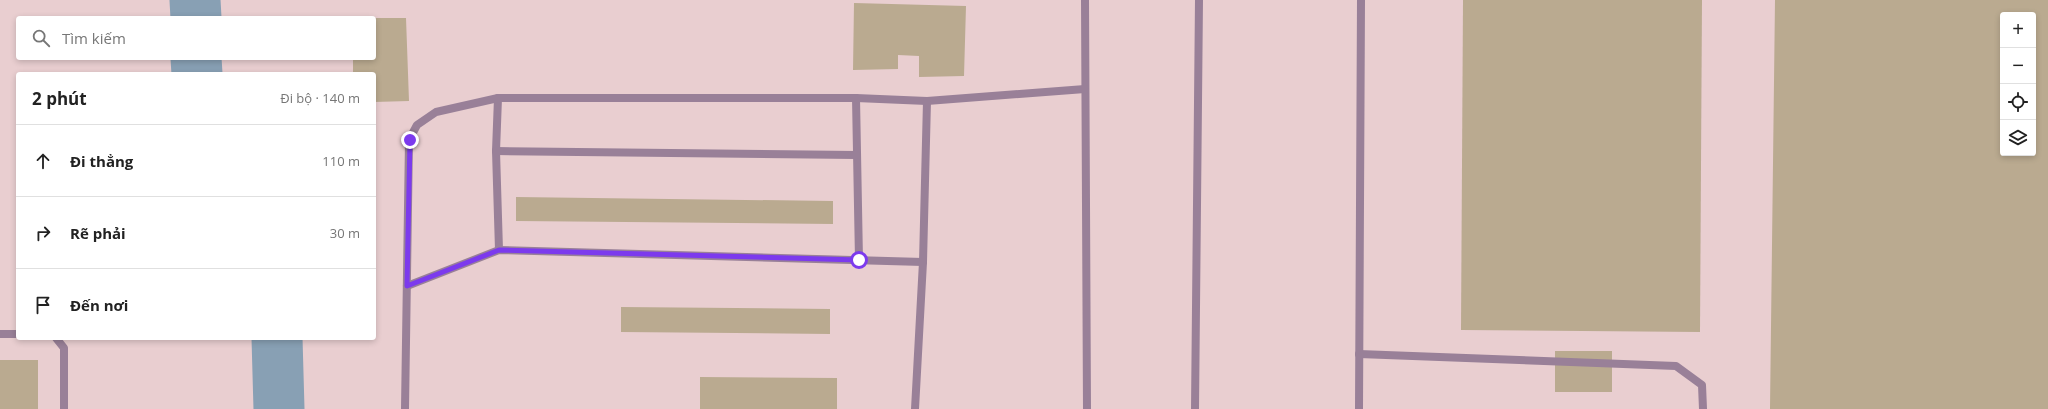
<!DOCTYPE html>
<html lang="vi">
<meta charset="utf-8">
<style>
body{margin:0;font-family:"Open Sans",sans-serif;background:#f2f2f2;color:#222}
.controls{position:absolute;right:12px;top:12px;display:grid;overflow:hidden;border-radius:4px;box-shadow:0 2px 6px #0003}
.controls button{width:36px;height:36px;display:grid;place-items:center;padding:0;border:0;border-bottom:1px solid #e0e0e0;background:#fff;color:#222;font:20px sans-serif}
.stop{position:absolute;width:12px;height:12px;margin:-9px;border:3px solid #7c3aed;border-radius:50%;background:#fff}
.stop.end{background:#7c3aed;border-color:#fff;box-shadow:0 1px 4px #0008}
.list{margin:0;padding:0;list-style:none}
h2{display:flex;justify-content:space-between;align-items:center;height:52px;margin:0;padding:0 16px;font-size:17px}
h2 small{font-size:13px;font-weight:400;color:#767676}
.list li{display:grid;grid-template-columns:26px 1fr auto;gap:12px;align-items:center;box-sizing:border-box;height:72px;padding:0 16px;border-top:1px solid #e0e0e0}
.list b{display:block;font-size:15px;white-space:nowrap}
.list em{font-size:13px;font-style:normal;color:#767676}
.icon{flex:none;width:22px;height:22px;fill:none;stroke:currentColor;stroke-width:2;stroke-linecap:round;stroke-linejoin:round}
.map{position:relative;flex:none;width:2048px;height:409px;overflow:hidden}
.search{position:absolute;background:#fff;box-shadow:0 2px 6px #0003;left:16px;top:16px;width:360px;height:44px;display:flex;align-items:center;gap:10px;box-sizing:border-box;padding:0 14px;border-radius:4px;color:#767676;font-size:15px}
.panel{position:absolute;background:#fff;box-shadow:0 2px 6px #0003;left:16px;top:72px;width:360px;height:268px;border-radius:4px}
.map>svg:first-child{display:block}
</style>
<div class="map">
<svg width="2048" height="409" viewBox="0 0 2048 409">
<rect width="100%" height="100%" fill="#e4dafb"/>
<path fill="#e9ced0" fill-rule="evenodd" d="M0,0H2048V409H0ZM2003,15H2033V153H2003ZM18,18H374V58H18ZM18,74H374V338H18Z"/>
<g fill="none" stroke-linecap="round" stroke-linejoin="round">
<g stroke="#88a0b4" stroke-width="51">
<path d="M195,0L196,18"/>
<path d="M196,58L197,74"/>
<path d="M277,338L279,409"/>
</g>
</g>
<g fill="#baaa90" fill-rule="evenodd">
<path d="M1463,0H1702L1700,332L1461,330Z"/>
<path d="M1775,0H2048V409H1770ZM2003,15H2033V153H2003Z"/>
<path d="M854,3L966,6L964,76L919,77V56L898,55V69L853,70Z"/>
<path d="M374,18H406L409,101L374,102V74H353V58H374Z"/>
<path d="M516,197L833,201V224L516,221Z"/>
<path d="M621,307L830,309V334L621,332Z"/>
<rect x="1555" y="351" width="57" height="41"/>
<rect x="0" y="360" width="38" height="49"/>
<path d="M700,377L837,378V409H700Z"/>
</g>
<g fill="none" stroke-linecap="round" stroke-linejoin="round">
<g stroke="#998098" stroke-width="8">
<path d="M1085,0L1087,409"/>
<path d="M498,98L496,151L499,250"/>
<path d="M856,98L859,260"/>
<path d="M496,151L856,155"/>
<path d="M407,286L499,250L923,262"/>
<path d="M0,334H18"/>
<path d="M56,338L64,348V409"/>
<path d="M1359,354L1676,366L1702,385L1703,409"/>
<path d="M405,409L409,140L417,125L436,112L498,98H856L927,101L1085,89"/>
<path d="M915,409L923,262L927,101"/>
<path d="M1195,409L1199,0"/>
<path d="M1359,409L1361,0"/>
</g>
</g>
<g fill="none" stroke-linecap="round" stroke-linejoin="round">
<path stroke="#7c3aed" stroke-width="5" d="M410,140L407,286L499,250L859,260"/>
</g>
</svg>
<div class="controls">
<button>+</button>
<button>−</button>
<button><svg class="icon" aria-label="locate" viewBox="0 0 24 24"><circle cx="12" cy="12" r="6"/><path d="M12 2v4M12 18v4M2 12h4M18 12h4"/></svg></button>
<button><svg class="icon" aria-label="layers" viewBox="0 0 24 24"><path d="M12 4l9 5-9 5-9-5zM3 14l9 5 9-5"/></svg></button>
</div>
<div class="stop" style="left:859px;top:260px"></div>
<div class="stop end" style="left:410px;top:140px"></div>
<div class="search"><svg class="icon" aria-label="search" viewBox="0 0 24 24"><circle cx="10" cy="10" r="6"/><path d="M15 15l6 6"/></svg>Tìm kiếm</div>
<section class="panel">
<h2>2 phút<small>Đi bộ · 140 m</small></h2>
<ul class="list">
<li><svg class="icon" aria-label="ahead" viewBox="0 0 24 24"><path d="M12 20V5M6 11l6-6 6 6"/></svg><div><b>Đi thẳng</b></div><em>110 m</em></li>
<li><svg class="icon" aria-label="right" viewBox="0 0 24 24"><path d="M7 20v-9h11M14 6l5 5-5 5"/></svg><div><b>Rẽ phải</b></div><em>30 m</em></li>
<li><svg class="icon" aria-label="arrive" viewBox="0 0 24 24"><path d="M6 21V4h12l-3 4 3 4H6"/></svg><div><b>Đến nơi</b></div></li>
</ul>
</section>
</div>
